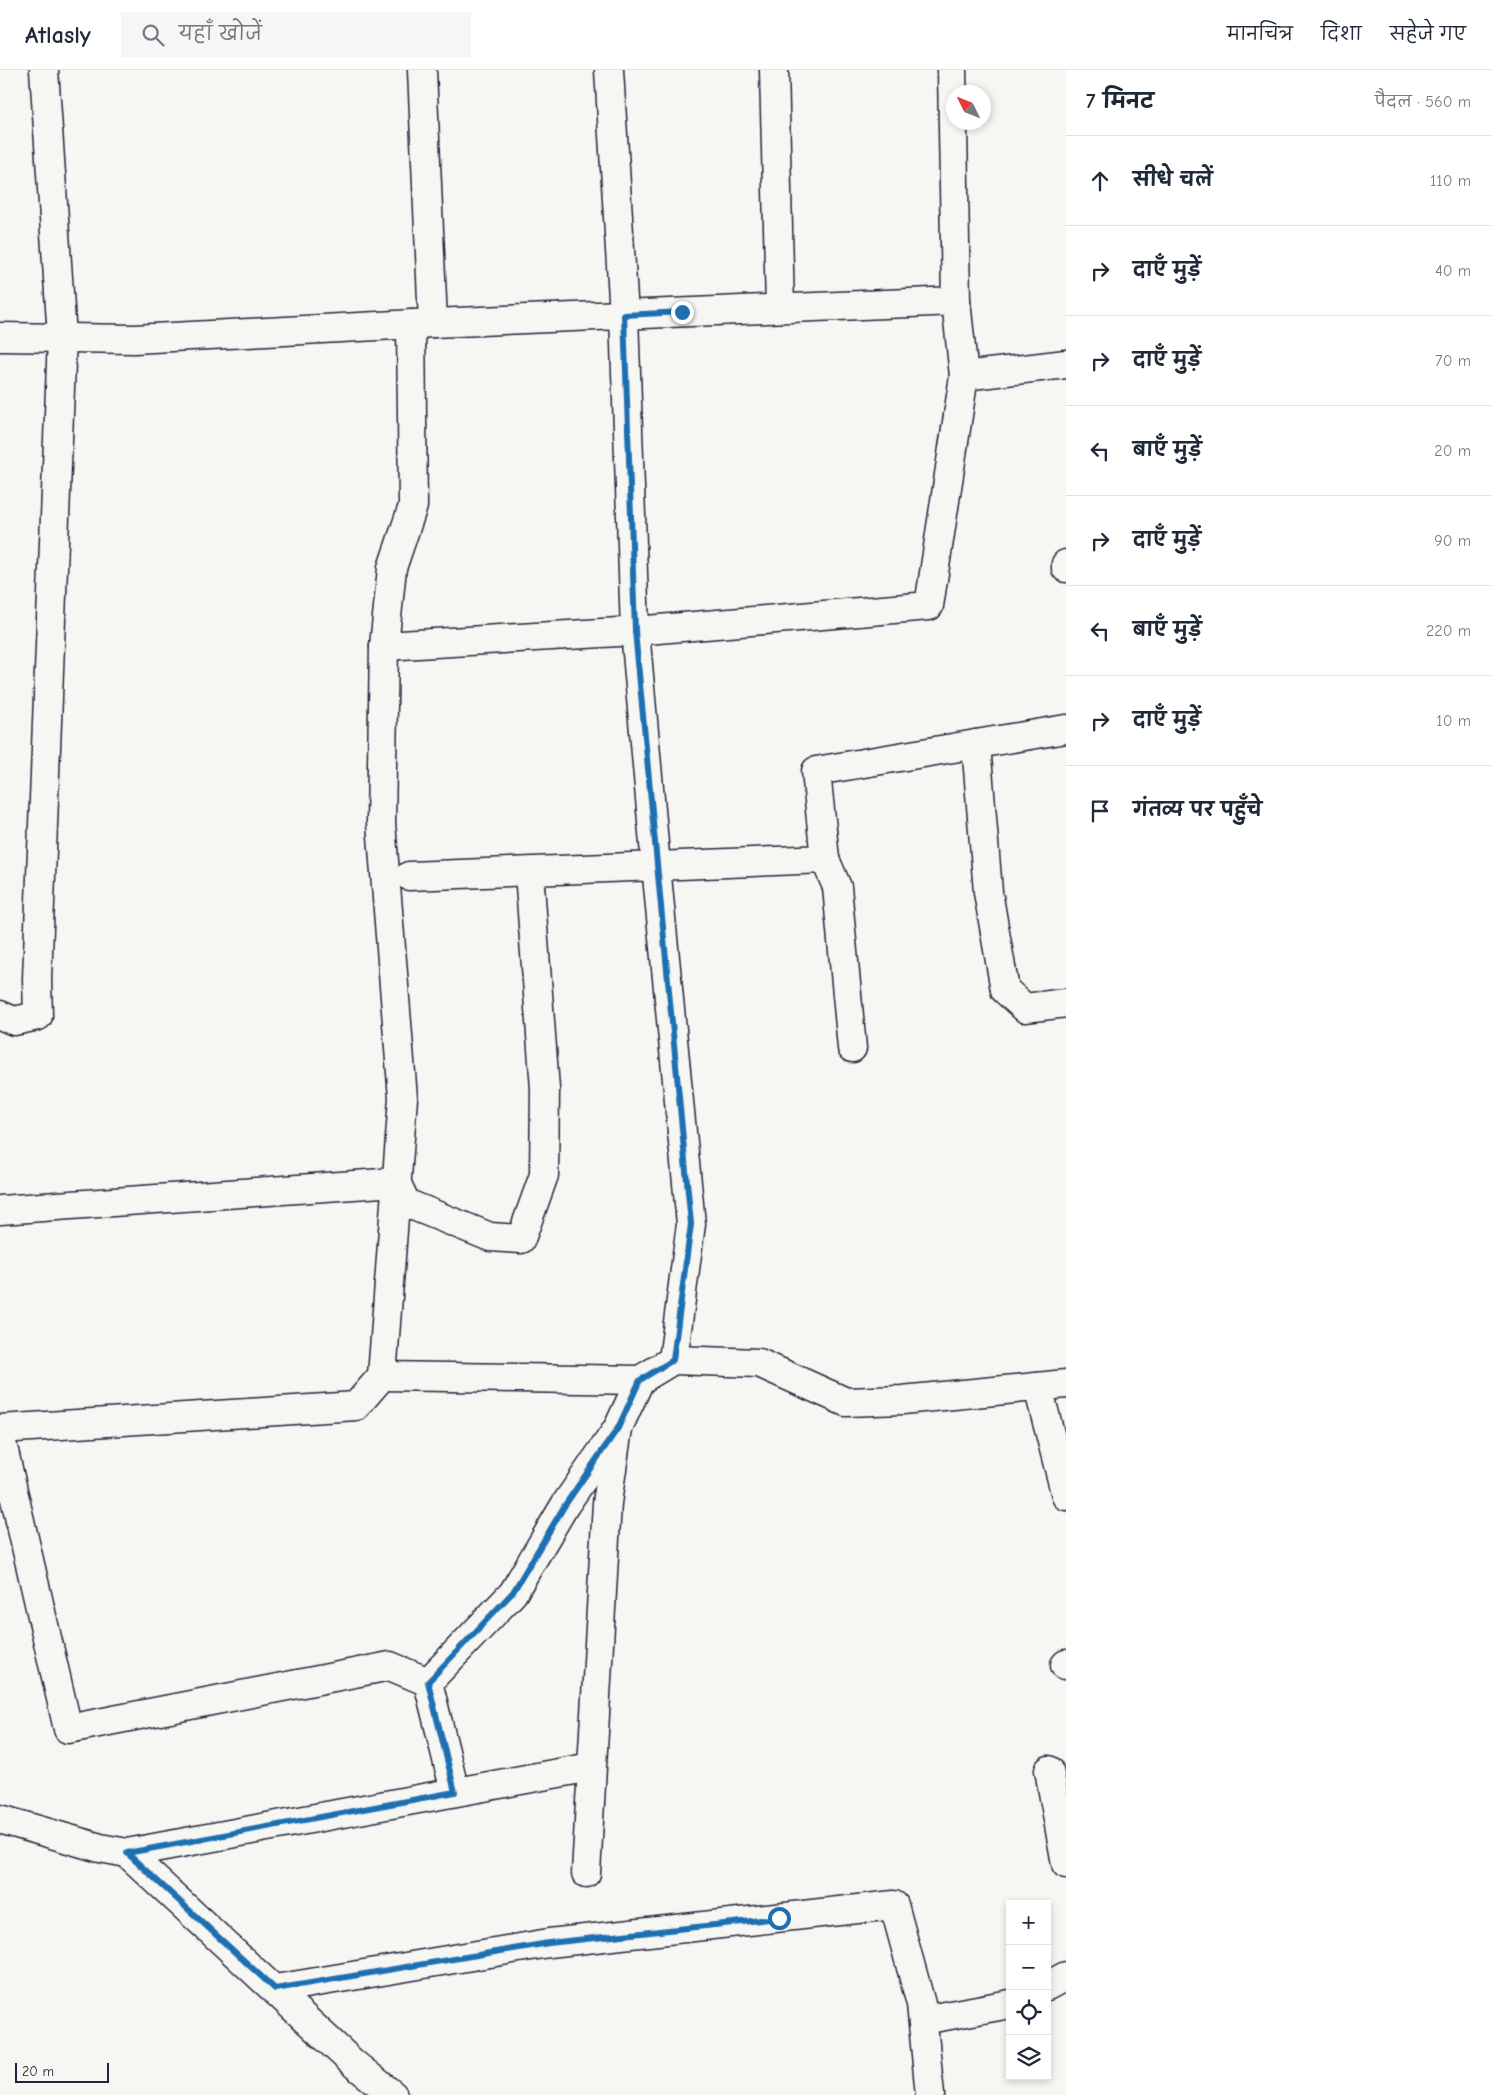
<!DOCTYPE html>
<html lang="hi">
<meta charset="utf-8">
<style>
body{margin:0;font-family:"Comic Neue","Playpen Sans Deva",sans-serif;background:#f6f6f7;color:#1f2937}
.controls{position:absolute;right:15px;bottom:15px;display:grid;overflow:hidden;border-radius:0px;box-shadow:0 2px 8px #0003}
.controls button{width:45px;height:45px;display:grid;place-items:center;padding:0;border:0;border-bottom:1px solid #e0e1e3;background:#fff;color:#1f2937;font:25px sans-serif}
.compass{position:absolute;left:946px;top:15px;width:45px;height:45px;border-radius:50%;background:#fff;box-shadow:0 2px 8px #0003;rotate:313deg}
.scale{position:absolute;left:15px;bottom:12px;width:94px;box-sizing:border-box;padding-left:5px;border:2px solid #22223b;border-top:0;font-size:14px;line-height:18px;white-space:nowrap;color:#22223b;-webkit-text-stroke:4px #f6f6f2;paint-order:stroke}
.stop{position:absolute;width:15px;height:15px;margin:-11px;border:4px solid #1f6fb2;border-radius:50%;background:#fff}
.stop.end{background:#1f6fb2;border-color:#fff;box-shadow:0 1px 5px #0008}
.list{margin:0;padding:0;list-style:none}
h2{display:flex;justify-content:space-between;align-items:center;height:65px;margin:0;padding:0 20px;font-size:21px}
h2 small{font-size:16px;font-weight:400;color:#747a83}
.list li{display:grid;grid-template-columns:32px 1fr auto;gap:15px;align-items:center;box-sizing:border-box;height:90px;padding:0 20px;border-top:1px solid #e0e1e3}
.list b{display:block;font-size:19px;white-space:nowrap}
.list em{font-size:16px;font-style:normal;color:#747a83}
.icon{flex:none;width:28px;height:28px;fill:none;stroke:currentColor;stroke-width:2;stroke-linecap:round;stroke-linejoin:round}
.map{position:relative;flex:none;width:1066px;height:2025px;overflow:hidden}
header{display:flex;align-items:center;gap:30px;box-sizing:border-box;height:70px;padding:0 25px;background:#fff;border-bottom:1px solid #e0e1e3}
header strong{font-size:24px}
nav{display:flex;gap:28px;margin-inline-start:auto;font-size:18px}
.search{width:350px;height:45px;background:#f6f6f7;display:flex;align-items:center;gap:12px;box-sizing:border-box;padding:0 18px;border-radius:0px;color:#747a83;font-size:19px}
main{display:flex}
aside{flex:1;background:#fff}
.map>svg:first-child{display:block}
</style>
<header>
<strong>Atlasly</strong>
<div class="search"><svg class="icon" aria-label="search" viewBox="0 0 24 24"><circle cx="10" cy="10" r="6"/><path d="M15 15l6 6"/></svg>यहाँ खोजें</div>
<nav><a>मानचित्र</a><a>दिशा</a><a>सहेजे गए</a></nav>
</header>
<main>
<div class="map">
<svg width="1066" height="2025" viewBox="0 0 1066 2025">
<rect width="100%" height="100%" fill="#f6f6f2"/>
<filter id="ink" filterUnits="userSpaceOnUse"><feTurbulence type="fractalNoise" baseFrequency=".02" numOctaves="2"/><feDisplacementMap in="SourceGraphic" scale="10" xChannelSelector="R" yChannelSelector="G"/><feConvolveMatrix kernelMatrix="1 2 1 2 8 2 1 2 1" color-interpolation-filters="sRGB"/></filter>
<g filter="url(#ink)">
<g fill="none" stroke-linecap="round" stroke-linejoin="round">
<defs>
<g id="minor">
<path d="M422,0L433,253"/>
<path d="M609,0L624,245L635,561L656,796L825,789L816,701L1066,659"/>
<path d="M774,0L780,238"/>
<path d="M952,0L956,231"/>
<path d="M0,267L134,269L433,253L956,231L964,306L1066,294"/>
<path d="M1066,494V498"/>
<path d="M384,576L635,561L929,536L964,306"/>
<path d="M976,674L988,822L1005,920L1025,938L1066,933"/>
<path d="M825,789L837,817L852,978"/>
<path d="M409,806L656,796L691,1154L673,1290"/>
<path d="M0,945L14,951L38,946L37,909L62,267L44,0"/>
<path d="M0,1140L396,1112L406,1133L490,1167L521,1169L544,1105L545,1019L529,802"/>
<path d="M382,1306L640,1310L673,1290L759,1293L846,1332L902,1330L1066,1314"/>
<path d="M1038,1317L1066,1426"/>
<path d="M0,1359L356,1336L382,1306L403,1028L381,753L384,576L392,498L413,436L411,254"/>
<path d="M0,1364L68,1659L390,1596L428,1612L455,1722"/>
<path d="M1065,1595L1066,1594"/>
<path d="M428,1612L513,1523L565,1435L618,1358L640,1310"/>
<path d="M1049,1700L1066,1794"/>
<path d="M127,1783L591,1697"/>
<path d="M586,1803L607,1433L618,1358"/>
<path d="M1047,1916L1066,1906"/>
<path d="M275,1919L549,1873L894,1835L921,1934L930,2025"/>
<path d="M923,1950L1010,1934"/>
</g>
<path id="tertiary" d="M0,1749L100,1778L127,1783L353,1993L393,2025"/>
</defs>
<use href="#minor" stroke="#22223b" stroke-width="31"/>
<use href="#tertiary" stroke="#22223b" stroke-width="31"/>
<use href="#minor" stroke="#f6f6f2" stroke-width="28"/>
<use href="#tertiary" stroke="#f6f6f2" stroke-width="28"/>
</g>
</g>
<g fill="none" stroke-linecap="round" stroke-linejoin="round" filter="url(#ink)">
<path stroke="#1f6fb2" stroke-width="6" d="M682,242L624,245L635,561L691,1154L673,1290L640,1310L618,1358L565,1435L513,1522L428,1612L455,1722L127,1783L275,1919L549,1873L779,1848"/>
</g>
</svg>
<div class="controls">
<button>+</button>
<button>−</button>
<button><svg class="icon" aria-label="locate" viewBox="0 0 24 24"><circle cx="12" cy="12" r="6"/><path d="M12 2v4M12 18v4M2 12h4M18 12h4"/></svg></button>
<button><svg class="icon" aria-label="layers" viewBox="0 0 24 24"><path d="M12 4l9 5-9 5-9-5zM3 14l9 5 9-5"/></svg></button>
</div>
<svg class="compass" viewBox="-18 -18 36 36"><path d="M0-13l5 13h-10z" fill="#e53935"/><path d="M0 13l5-13h-10z" fill="#747a83"/></svg>
<div class="scale">20 m</div>
<div class="stop" style="left:779px;top:1848px"></div>
<div class="stop end" style="left:682px;top:242px"></div>
</div>
<aside>
<h2>7 मिनट<small>पैदल · 560 m</small></h2>
<ul class="list">
<li><svg class="icon" aria-label="ahead" viewBox="0 0 24 24"><path d="M12 20V5M6 11l6-6 6 6"/></svg><div><b>सीधे चलें</b></div><em>110 m</em></li>
<li><svg class="icon" aria-label="right" viewBox="0 0 24 24"><path d="M7 20v-9h11M14 6l5 5-5 5"/></svg><div><b>दाएँ मुड़ें</b></div><em>40 m</em></li>
<li><svg class="icon" aria-label="right" viewBox="0 0 24 24"><path d="M7 20v-9h11M14 6l5 5-5 5"/></svg><div><b>दाएँ मुड़ें</b></div><em>70 m</em></li>
<li><svg class="icon" aria-label="left" viewBox="0 0 24 24"><path d="M17 20v-9H6M10 6l-5 5 5 5"/></svg><div><b>बाएँ मुड़ें</b></div><em>20 m</em></li>
<li><svg class="icon" aria-label="right" viewBox="0 0 24 24"><path d="M7 20v-9h11M14 6l5 5-5 5"/></svg><div><b>दाएँ मुड़ें</b></div><em>90 m</em></li>
<li><svg class="icon" aria-label="left" viewBox="0 0 24 24"><path d="M17 20v-9H6M10 6l-5 5 5 5"/></svg><div><b>बाएँ मुड़ें</b></div><em>220 m</em></li>
<li><svg class="icon" aria-label="right" viewBox="0 0 24 24"><path d="M7 20v-9h11M14 6l5 5-5 5"/></svg><div><b>दाएँ मुड़ें</b></div><em>10 m</em></li>
<li><svg class="icon" aria-label="arrive" viewBox="0 0 24 24"><path d="M6 21V4h12l-3 4 3 4H6"/></svg><div><b>गंतव्य पर पहुँचे</b></div></li>
</ul>
</aside>
</main>
